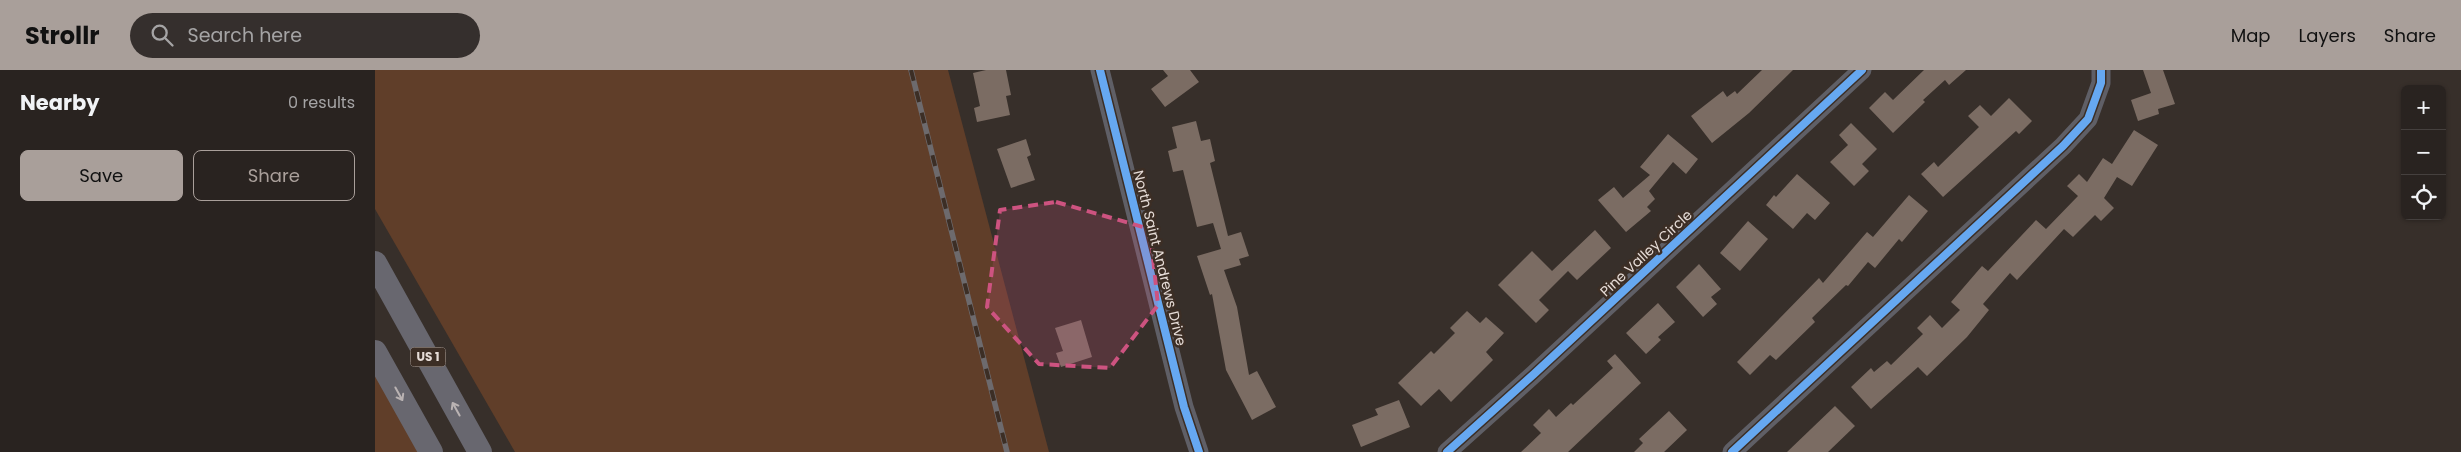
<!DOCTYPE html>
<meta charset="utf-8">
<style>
body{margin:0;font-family:Poppins,sans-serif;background:#352f2d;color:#f1f3f6}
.controls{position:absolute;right:15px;top:15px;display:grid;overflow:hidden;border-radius:8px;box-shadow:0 1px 4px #0004}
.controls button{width:45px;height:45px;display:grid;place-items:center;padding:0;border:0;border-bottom:1px solid #45403e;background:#292320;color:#f1f3f6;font:25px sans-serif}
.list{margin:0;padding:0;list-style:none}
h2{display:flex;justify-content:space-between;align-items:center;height:65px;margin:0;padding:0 20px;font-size:21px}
h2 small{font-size:16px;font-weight:400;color:#a5a4a5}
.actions{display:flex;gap:10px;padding:15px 20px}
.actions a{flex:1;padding:11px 0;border:1px solid #a99f9a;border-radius:8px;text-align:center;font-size:18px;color:#a99f9a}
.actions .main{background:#a99f9a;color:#111}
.icon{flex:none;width:28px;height:28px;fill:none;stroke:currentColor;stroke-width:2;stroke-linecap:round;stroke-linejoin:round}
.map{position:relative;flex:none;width:2086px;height:382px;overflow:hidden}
header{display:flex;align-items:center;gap:30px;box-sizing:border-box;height:70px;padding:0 25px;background:#a99f9a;color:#111}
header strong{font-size:24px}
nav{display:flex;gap:28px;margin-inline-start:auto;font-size:18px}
.search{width:350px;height:45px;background:#352f2d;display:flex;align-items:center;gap:12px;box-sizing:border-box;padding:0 18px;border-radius:28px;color:#a5a4a5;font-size:19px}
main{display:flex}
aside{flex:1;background:#292320}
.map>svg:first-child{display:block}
</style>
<header>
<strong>Strollr</strong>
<div class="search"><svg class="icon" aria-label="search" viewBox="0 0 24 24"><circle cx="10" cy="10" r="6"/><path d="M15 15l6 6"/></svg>Search here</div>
<nav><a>Map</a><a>Layers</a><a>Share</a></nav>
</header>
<main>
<aside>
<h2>Nearby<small>0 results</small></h2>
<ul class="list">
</ul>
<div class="actions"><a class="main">Save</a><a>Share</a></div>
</aside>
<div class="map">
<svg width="2086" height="382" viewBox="0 0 2086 382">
<rect width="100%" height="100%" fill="#372f2a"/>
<g fill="#603e29">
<path d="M0,0H573L674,382H140L0,139Z"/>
<path d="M0,282L56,382H0Z"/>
</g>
<g fill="#7b6c63">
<path d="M611,0H631L636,25L631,26L635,45L602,52L599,38L605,36L598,3Z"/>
<path d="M788,0H815L824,12L790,37L776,19L793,6Z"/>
<path d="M1387,0H1418L1374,43L1337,73L1316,46L1348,21L1352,27L1360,21L1362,24Z"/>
<path d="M1549,0H1591L1574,15L1570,10L1548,30L1550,32L1518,63L1494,38L1510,22L1518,30Z"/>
<path d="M1768,0H1788L1800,34L1783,39L1784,44L1763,51L1756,30L1776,23Z"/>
<path d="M1634,28L1657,51L1644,64L1641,61L1568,127L1546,104L1559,92L1563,97L1604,57L1593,46L1605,35L1616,46Z"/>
<path d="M821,51L826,71L835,69L840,91L835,93L853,166L866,162L874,186L864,189L866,195L849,200L862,237L874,305L882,301L901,337L877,350L851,300L837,224L835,225L822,186L846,179L838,153L822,157L808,100L798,102L793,81L802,78L797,57Z"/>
<path d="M1476,53L1502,79L1487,94L1494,101L1479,116L1455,92L1473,75L1464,65Z"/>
<path d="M1759,60L1783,75L1757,116L1742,107L1729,128L1739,138L1726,151L1720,145L1698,167L1689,159L1642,210L1635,203L1608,234L1614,240L1592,267L1552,306L1543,297L1496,339L1476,317L1496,298L1499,302L1512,291L1516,295L1548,264L1542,258L1555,245L1567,258L1585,240L1576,232L1607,196L1613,201L1661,150L1671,159L1703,126L1692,116L1704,104L1712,112L1728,88L1737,94Z"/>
<path d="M1293,64L1323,89L1311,104L1298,92L1274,121L1280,129L1272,137L1276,141L1251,162L1223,130L1239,117L1248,128L1275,105L1265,97Z"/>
<path d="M651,69L656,85L652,87L660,110L636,118L622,79Z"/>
<path d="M1422,104L1455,133L1440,150L1432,143L1418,159L1391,135L1399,125L1401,127Z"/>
<path d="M1534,125L1553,141L1527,172L1524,169L1500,198L1493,192L1473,216L1471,215L1437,248L1440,252L1401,290L1395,285L1375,305L1362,292L1444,208L1448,213L1492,162L1498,167Z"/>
<path d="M1373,151L1393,169L1365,201L1345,183Z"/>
<path d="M1220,160L1236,178L1202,210L1193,201L1164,230L1174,240L1161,253L1123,215L1157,181L1177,201Z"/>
<path d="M1324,194L1346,219L1336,227L1342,234L1328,247L1301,217Z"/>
<path d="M1283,233L1300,252L1283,267L1286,270L1271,284L1251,263Z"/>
<path d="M1092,241L1105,253L1111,247L1129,263L1111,282L1118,290L1076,332L1064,319L1046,336L1023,313L1056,281L1059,284L1080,263L1075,258Z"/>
<path d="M706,250L717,287L686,297L681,283L688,281L680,258Z"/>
<path d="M1240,284L1266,313L1193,382H1146L1166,363L1158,355L1174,339L1181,347L1196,333L1198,335L1238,298L1232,291Z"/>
<path d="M1024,330L1035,357L986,377L977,355L1003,345L1000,339Z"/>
<path d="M1460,336L1480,356L1453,382H1412Z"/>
<path d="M1294,341L1312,360L1289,382H1259L1268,373L1264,369Z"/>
</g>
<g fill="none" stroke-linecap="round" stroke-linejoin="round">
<g stroke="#5f5f66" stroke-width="19">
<path d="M725,0L809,337L824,382"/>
<path d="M1072,382L1159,304L1487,0"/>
<path d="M1357,382L1688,76L1713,49L1726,13V0"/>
</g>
<g stroke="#68676f" stroke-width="24">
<path d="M0,193L105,382"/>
<path d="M0,282L56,382"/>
</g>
<defs>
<path id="rail" d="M536,0L632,382"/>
</defs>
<use href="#rail" stroke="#6d6a6d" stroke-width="5.5"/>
<use href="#rail" stroke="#3c2e25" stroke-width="4" stroke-dasharray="11" stroke-linecap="butt"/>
<defs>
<g id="cycleway">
<path d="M725,0L809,337L824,382"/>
<path d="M1072,382L1159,304L1487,0"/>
<path d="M1357,382L1688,76L1713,49L1726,13V0"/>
</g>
</defs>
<use href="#cycleway" stroke="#3c2e25" stroke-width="11"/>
<use href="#cycleway" stroke="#66a8f1" stroke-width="8"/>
</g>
<defs><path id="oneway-shaft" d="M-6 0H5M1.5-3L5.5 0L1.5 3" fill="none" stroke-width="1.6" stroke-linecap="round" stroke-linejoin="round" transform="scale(1.25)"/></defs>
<g stroke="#bab3b3">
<use href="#oneway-shaft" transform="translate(24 324) rotate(61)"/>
<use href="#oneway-shaft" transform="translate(81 339) rotate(-119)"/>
</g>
<path fill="#cd5380" fill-opacity="0.2" stroke="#cd5380" stroke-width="4" stroke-dasharray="10 6" stroke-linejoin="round" d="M681,132L775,159L783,235L735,298L664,294L612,237L625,140Z"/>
<g text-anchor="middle" stroke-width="5" stroke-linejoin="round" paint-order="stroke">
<rect fill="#3c2e25" stroke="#b3a8a2" stroke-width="1" x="35.5" y="277.5" width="35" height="19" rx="4"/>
<g font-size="12" font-weight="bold" fill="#e6dcd7">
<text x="53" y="291">US 1</text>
</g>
<g font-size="14" fill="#e6dcd7" stroke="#3c2e25">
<text transform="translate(1271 183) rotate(-43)" y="5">Pine Valley Circle</text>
<text transform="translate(785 188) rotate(76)" y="5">North Saint Andrews Drive</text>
</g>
</g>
</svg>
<div class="controls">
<button>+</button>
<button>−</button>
<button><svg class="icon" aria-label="locate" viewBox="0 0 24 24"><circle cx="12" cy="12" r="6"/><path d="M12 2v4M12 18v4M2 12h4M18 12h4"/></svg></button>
</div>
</div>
</main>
